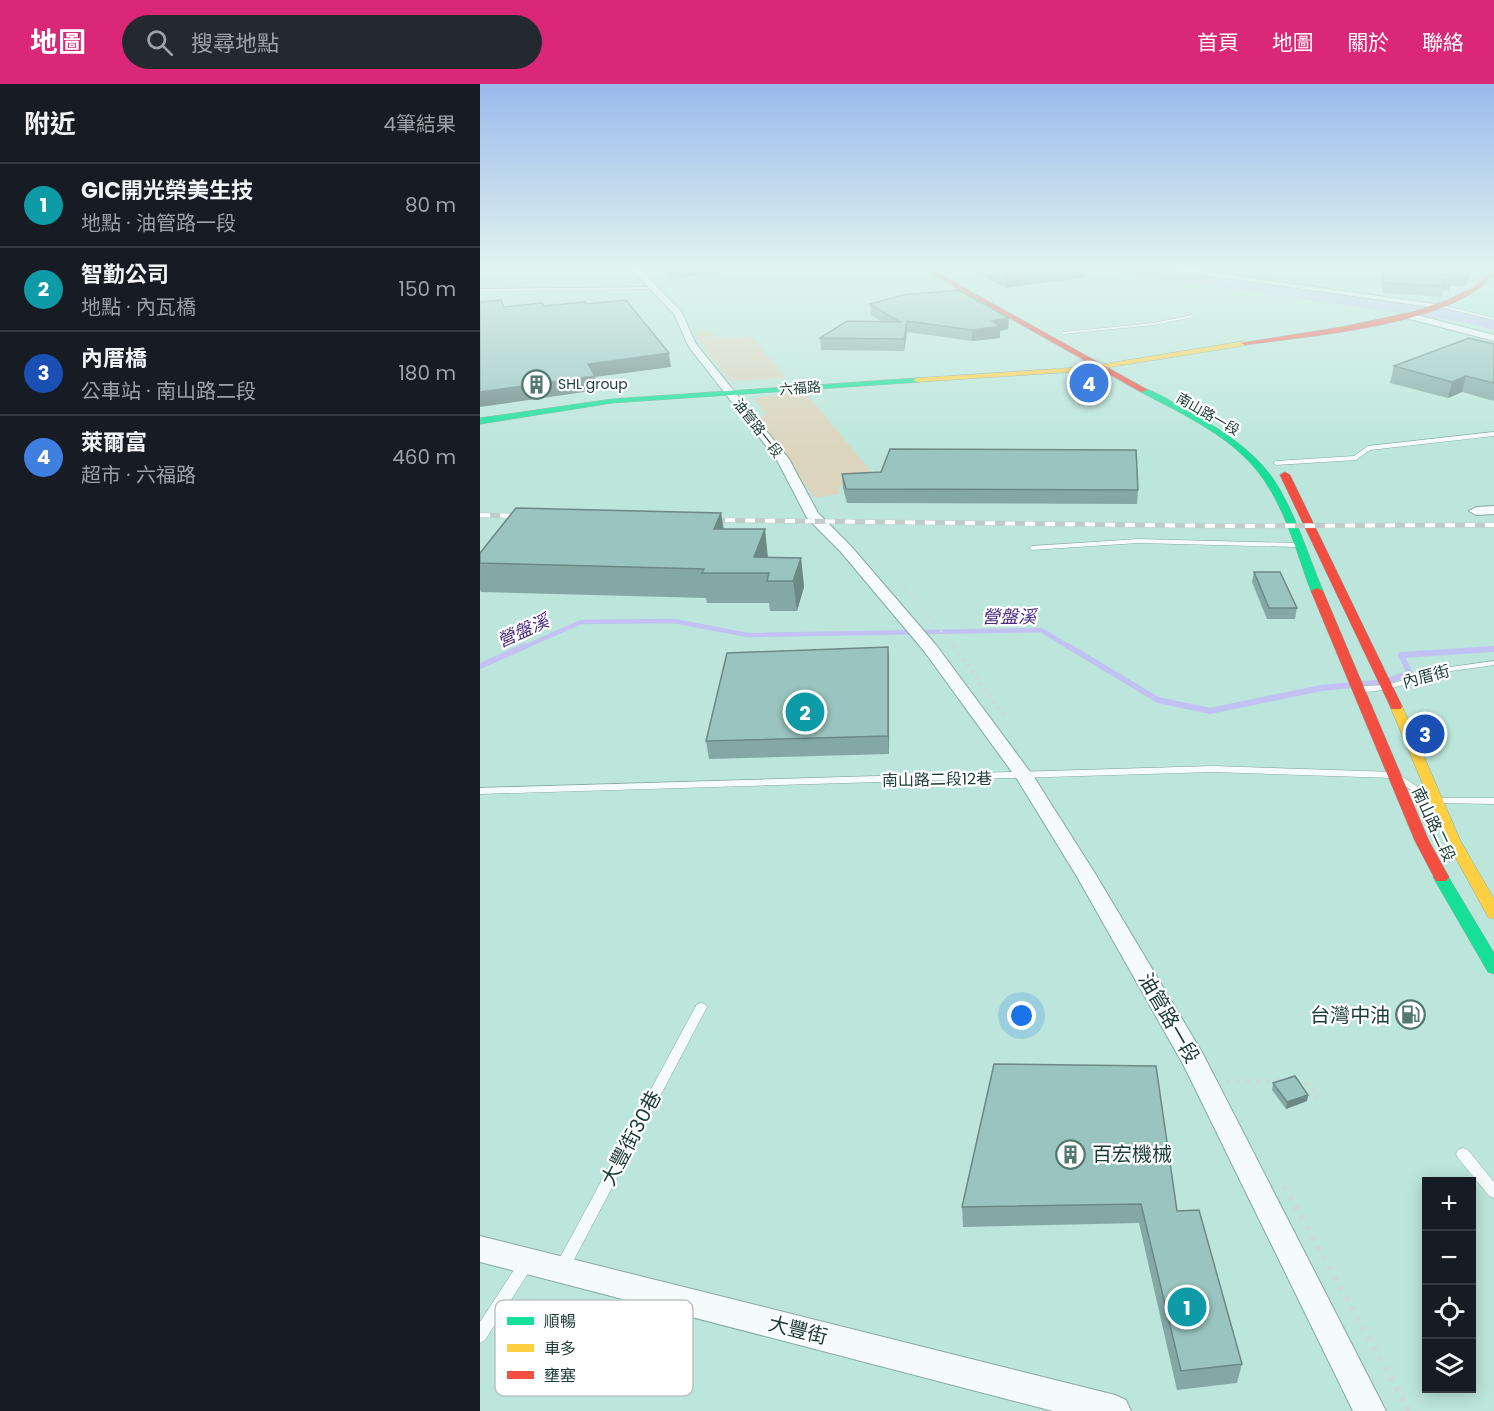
<!DOCTYPE html>
<html lang="zh-TW">
<meta charset="utf-8">
<style>
body{margin:0;font-family:Poppins,"Noto Sans TC",sans-serif;background:#242831;color:#f1f3f6}
.controls{position:absolute;right:18px;bottom:18px;display:grid;overflow:hidden;border-radius:0px;box-shadow:0 3px 15px #0003}
.controls button{width:54px;height:54px;display:grid;place-items:center;padding:0;border:0;border-bottom:2px solid #363941;background:#171b24;color:#f1f3f6;font:30px sans-serif}
.you{position:absolute;left:542px;top:932px;width:21px;height:21px;margin:-15px;border:4px solid #fff;border-radius:50%;background:#1a73e8;box-shadow:0 0 0 9px #1a73e833}
.badge{display:grid;place-items:center;width:39px;height:39px;border-radius:50%;background:#db2777;color:#fff;font-size:20px;font-weight:700}
.pin{position:absolute;translate:-50% -50%;border:3px solid #fff;box-shadow:0 2px 6px #0006}
.list{margin:0;padding:0;list-style:none}
h2{display:flex;justify-content:space-between;align-items:center;height:78px;margin:0;padding:0 24px;font-size:26px}
h2 small{font-size:20px;font-weight:400;color:#9ea1a6}
.list li{display:grid;grid-template-columns:39px 1fr auto;gap:18px;align-items:center;box-sizing:border-box;height:84px;padding:0 24px;border-top:2px solid #363941}
.list b{display:block;font-size:22px;white-space:nowrap}
.list p{margin:0;font-size:20px;white-space:nowrap;color:#9ea1a6}
.list em{font-size:20px;font-style:normal;color:#9ea1a6}
.icon{flex:none;width:33px;height:33px;fill:none;stroke:currentColor;stroke-width:2;stroke-linecap:round;stroke-linejoin:round}
.map{position:relative;flex:none;width:1014px;height:1327px;overflow:hidden}
header{display:flex;align-items:center;gap:36px;box-sizing:border-box;height:84px;padding:0 30px;background:#db2777;color:#fff}
header strong{font-size:28px}
nav{display:flex;gap:33px;margin-inline-start:auto;font-size:21px}
.search{width:420px;height:54px;background:#242831;display:flex;align-items:center;gap:15px;box-sizing:border-box;padding:0 21px;border-radius:33px;color:#9ea1a6;font-size:22px}
main{display:flex}
aside{flex:1;background:#171b24}
.map>svg:first-child{display:block}
</style>
<header>
<strong>地圖</strong>
<div class="search"><svg class="icon" aria-label="search" viewBox="0 0 24 24"><circle cx="10" cy="10" r="6"/><path d="M15 15l6 6"/></svg>搜尋地點</div>
<nav><a>首頁</a><a>地圖</a><a>關於</a><a>聯絡</a></nav>
</header>
<main>
<aside>
<h2>附近<small>4筆結果</small></h2>
<ul class="list">
<li><span class="badge" style="background:#0f9aa8">1</span><div><b>GIC開光榮美生技</b><p>地點 · 油管路一段</p></div><em>80 m</em></li>
<li><span class="badge" style="background:#0f9aa8">2</span><div><b>智勤公司</b><p>地點 · 內瓦橋</p></div><em>150 m</em></li>
<li><span class="badge" style="background:#1a4fb4">3</span><div><b>內厝橋</b><p>公車站 · 南山路二段</p></div><em>180 m</em></li>
<li><span class="badge" style="background:#3f7fe0">4</span><div><b>萊爾富</b><p>超市 · 六福路</p></div><em>460 m</em></li>
</ul>
</aside>
<div class="map">
<svg width="1014" height="1327" viewBox="0 0 1014 1327">
<rect width="100%" height="100%" fill="#bce6db"/>
<path fill="#a7ebd9" d="M1014,203V232L972,221Z"/>
<g fill="#ddd4bd">
<path d="M225,245L241,255L271,252L306,294L251,297L213,250Z"/>
<path d="M325,308L398,396L359,402V410L335,414L278,335L286,330L273,314Z"/>
</g>
<g fill="none" stroke-linecap="round" stroke-linejoin="round">
<path stroke="#c2c1f3" stroke-width="4.5" d="M42,564L101,538L194,537L267,551L561,546L591,564"/>
<g stroke="#c2c1f3" stroke-width="6">
<path d="M588,562L678,616L730,627L841,604L905,598L930,589L921,571L1014,565"/>
<path d="M0,582L45,562"/>
</g>
<path fill="#c2c1f3" fill-rule="evenodd" d="M627,183H671L982,226L1014,234V246L982,238L635,188Z"/>
<defs>
<g id="lane">
<path d="M289,183H305L270,187L268,186Z"/>
<path d="M176,203L175,205L0,207V205Z"/>
<path d="M958,220L1014,234V236L956,222Z"/>
<path d="M712,231L714,233L674,241L583,250L581,249L583,248L674,239Z"/>
<path d="M1014,348V352L890,366L876,376L796,381L793,379L796,377L874,372L888,362Z"/>
<path d="M658,455L816,459L819,461L816,463L658,459L552,466L549,464L552,462Z"/>
<path d="M1014,577V581C997,584 979,585 962,589C943,594 891,615 875,605L879,602L907,601L963,584Z"/>
<path d="M733,682L915,688L953,713L951,715H945L913,694L733,688L0,710V704Z"/>
<path d="M960,714H1014V720L957,719L955,717L957,715Z"/>
<path d="M221,919L225,920L227,923L87,1189L82,1191L77,1189L75,1184L77,1179L217,920Z"/>
<path d="M983,1064L988,1066L1014,1098V1114L1009,1112L978,1074L976,1070L978,1066Z"/>
<path d="M46,1173L51,1175L53,1180L51,1185L5,1256L0,1259V1238L41,1175Z"/>
</g>
<g id="street">
<path d="M149,183H158L201,227L216,260L309,375L338,429L370,461L456,561L554,693L616,791L723,970L906,1327H873L704,982L596,791L537,695L444,567L360,467L327,434L297,376L209,263L194,230Z"/>
<path d="M669,183H692L962,221L958,224Z"/>
<path d="M929,229L1014,251V257L926,234V230Z"/>
<path d="M1014,422V430L996,431L989,427L996,423Z"/>
<path d="M0,1152L635,1311L646,1316L651,1327H573L0,1178Z"/>
</g>
<g id="fast">
<path d="M437,294H440V298L132,319L0,340V334L132,315Z"/>
<path d="M664,304C681,310 697,321 713,330C742,346 772,366 792,393C815,427 827,469 843,507L841,509H833L831,507C817,470 807,429 784,396C756,354 704,331 661,308V304Z"/>
<path d="M961,788L966,789L1014,869V890L1008,888L953,793L956,789Z"/>
</g>
<g id="slow">
<path d="M765,257L769,259L768,261L606,287L437,298L433,296L437,294L606,283Z"/>
<path d="M916,618L922,622L981,758L1014,815V835L1008,833L967,758L910,622Z"/>
</g>
<g id="jam">
<path d="M439,183H447L668,306L661,308Z"/>
<path d="M1014,186V191C1008,196 1003,202 997,206C942,243 831,252 765,261L761,259L861,243L932,228L965,217L992,204Z"/>
<path d="M805,388L810,391L922,622L921,625H911L910,622L800,391Z"/>
<path d="M837,504L843,507L949,757L969,793L966,797H956L935,757L831,507Z"/>
</g>
</defs>
<use href="#lane" stroke="#86a8a0" stroke-width="1"/>
<use href="#street" stroke="#86a8a0" stroke-width="2"/>
<use href="#fast" stroke="#86a8a0" stroke-width="1"/>
<use href="#slow" stroke="#86a8a0" stroke-width="1"/>
<use href="#jam" stroke="#86a8a0" stroke-width="1"/>
<path stroke="#ccdad6" stroke-width="1.5" stroke-dasharray="1.5 2" stroke-linecap="butt" d="M610,183L627,190L669,195"/>
<g stroke="#ccdad6" stroke-width="3" stroke-dasharray="2 4" stroke-linecap="butt">
<path d="M339,406L370,444"/>
<path d="M421,501L476,564"/>
</g>
<path stroke="#ccdad6" stroke-width="4" stroke-dasharray="3 4.5" stroke-linecap="butt" d="M474,562L524,632"/>
<g stroke="#ccdad6" stroke-width="4.5" stroke-dasharray="4 6" stroke-linecap="butt">
<path d="M815,996L830,1001L837,1012"/>
<path d="M746,998L808,996"/>
</g>
<g stroke="#ccdad6" stroke-width="6" stroke-dasharray="4.5 7" stroke-linecap="butt">
<path d="M836,1011L838,1013"/>
<path d="M804,1102L929,1327"/>
</g>
<use href="#lane" fill="#f5fbfa" fill-rule="evenodd"/>
<use href="#street" fill="#f5fbfa" fill-rule="evenodd"/>
<use href="#fast" fill="#16e098" fill-rule="evenodd"/>
<use href="#slow" fill="#ffcf43" fill-rule="evenodd"/>
<use href="#jam" fill="#f24e42" fill-rule="evenodd"/>
<defs>
<g id="rail">
<path d="M0,431L45,432"/>
<path d="M225,436L748,442L1014,441"/>
</g>
</defs>
<use href="#rail" stroke="#c0ccca" stroke-width="5"/>
<use href="#rail" stroke="#fff" stroke-width="4" stroke-dasharray="10" stroke-linecap="butt"/>
</g>
<g fill="#84a9a4">
<path d="M180,183H285L191,194Z"/>
<path d="M486,183H605V193L526,204Z"/>
<path d="M899,183H985L989,192L986,202H970L969,207L963,206L961,213L903,209Z"/>
<path d="M390,220L529,234L528,245L520,247V254L492,257L427,248L424,267L341,266L340,254L402,238L391,231Z"/>
<path d="M1014,260V317L982,308L968,314L910,299L914,282Z"/>
<path d="M401,388L658,406L657,420L367,419L363,404L362,390Z"/>
<path d="M241,429L244,445L288,474H321L324,503L317,527H290L289,519H227L226,514L1,508L0,505V469Z"/>
<path d="M774,488L817,524L815,535H787L772,498Z"/>
<path d="M408,563L409,580V670L229,675L226,657Z"/>
<path d="M514,980L697,1127L762,1280L757,1299L697,1306L659,1139L483,1143L482,1123Z"/>
<path d="M793,999L828,1011L827,1017L806,1025L792,1006Z"/>
</g>
<g fill="#6c8986">
<path d="M195,183H285L191,194L190,184Z"/>
<path d="M568,183H605V193L526,204V189Z"/>
<path d="M529,234L528,245L520,247V254L492,257V246L512,237Z"/>
<path d="M427,237V248L424,267V255Z"/>
<path d="M189,269L191,283L115,293L118,306L0,323V308L108,280Z"/>
<path d="M986,292L982,308L968,314L972,298Z"/>
<path d="M241,429L245,457L234,445Z"/>
<path d="M285,445L288,474L274,473Z"/>
<path d="M321,474L324,503L317,527L313,497Z"/>
<path d="M408,563L409,580V670L408,652Z"/>
<path d="M828,1011L827,1017L806,1025L807,1018Z"/>
</g>
<g fill="#9ac4bf" stroke="#6c8986" stroke-width="1.5">
<path d="M515,183H568L526,189Z"/>
<path d="M902,183H985L989,192L969,191L971,196H962L963,202L905,199Z"/>
<path d="M478,206L529,234L512,237L520,242L492,246L427,237L424,255L340,254L367,237L420,238L390,220L423,211Z"/>
<path d="M21,216L24,223L62,219L64,222L105,218L107,220L146,216L189,269L108,280L115,292L0,308V218Z"/>
<path d="M989,254L1014,260V299L986,292L972,298L914,282Z"/>
<path d="M410,365L656,366L658,406L366,405L362,390L401,388Z"/>
<path d="M36,424L241,429L234,445H285L274,473L321,474L313,497H287L289,489H222L224,485L0,479V469Z"/>
<path d="M774,488H800L817,524H789Z"/>
<path d="M408,563V652L226,657L247,569Z"/>
<path d="M514,980L676,982L697,1127L719,1126L762,1280L701,1287L661,1120L482,1123Z"/>
<path d="M815,992L828,1011L807,1018L793,999Z"/>
</g>
<linearGradient id="sky" x2="0" y2="1"><stop stop-color="#99b9ec"/><stop offset="0.5" stop-color="#e1f4ef"/><stop offset="1" stop-color="#e1f4ef" stop-opacity="0"/></linearGradient>
<rect width="1014" height="369" fill="url(#sky)"/>
<defs>
<symbol id="building-ring" viewBox="-11 -11 22 22"><circle r="9.5" fill="#fff" stroke="#53786e" stroke-width="1.5"/><path d="M-4-6H4V6H1V3H-1V6H-4ZM-2.5-4.3h1.7v1.8h-1.7ZM.8-4.3h1.7v1.8H.8ZM-2.5-1h1.7V.8h-1.7ZM.8-1h1.7V.8H.8Z" fill="#53786e"/></symbol>
<symbol id="fuel-ring" viewBox="-11 -11 22 22"><circle r="9.5" fill="#fff" stroke="#53786e" stroke-width="1.5"/><path d="M-5.5-6h7V0h2V4h1.3V-2.5L3-4.5l.8-.8L6-3V5H2.5V1h-1V6h-7ZM-4.2-4.7v3.2H.2V-4.7Z" fill="#53786e"/></symbol>
</defs>
<g fill-rule="evenodd">
<use href="#building-ring" x="40" y="284" width="33" height="33"/>
<use href="#fuel-ring" x="914" y="914" width="33" height="33"/>
<use href="#building-ring" x="574" y="1054" width="33" height="33"/>
</g>
<g text-anchor="middle" stroke-width="4.5" stroke-linejoin="round" paint-order="stroke">
<g font-size="14" fill="#1b3c34" stroke="#fff" text-anchor="start">
<text x="78" y="305">SHL group</text>
</g>
<g font-size="14" fill="#1b3c34" stroke="#fff">
<text transform="translate(320 304) rotate(-4)" y="5">六福路</text>
<text transform="translate(728 330) rotate(30)" y="5">南山路一段</text>
<text transform="translate(278 344) rotate(52)" y="5">油管路一段</text>
</g>
<g font-size="16" fill="#1b3c34" stroke="#fff">
<text transform="translate(946 592) rotate(-15)" y="6">內厝街</text>
<text transform="translate(457 695) rotate(-1)" y="6">南山路二段12巷</text>
<text transform="translate(954 740) rotate(65)" y="6">南山路二段</text>
</g>
<g font-size="18" font-style="italic" fill="#48297e" stroke="#fff">
<text x="529" y="539">營盤溪</text>
<text transform="translate(43 547) rotate(-24)" y="6">營盤溪</text>
</g>
<g font-size="20" fill="#1b3c34" stroke="#fff" text-anchor="end">
<text x="910" y="938">台灣中油</text>
<text x="612" y="1077" text-anchor="start">百宏機械</text>
</g>
<g font-size="20" fill="#1b3c34" stroke="#fff">
<text transform="translate(689 934) rotate(60)" y="7">油管路一段</text>
<text transform="translate(151 1054) rotate(-62)" y="7">大豐街30巷</text>
<text transform="translate(318 1246) rotate(14)" y="7">大豐街</text>
</g>
</g>
<rect x="15" y="1216" width="198" height="96" rx="9" fill="#fff" stroke="#bbc4c2" stroke-width="1.5"/>
<rect x="27" y="1233" width="27" height="8" fill="#16e098"/>
<rect x="27" y="1260" width="27" height="8" fill="#ffcf43"/>
<rect x="27" y="1287" width="27" height="8" fill="#f24e42"/>
<g font-size="16" fill="#1b3c34">
<text x="64" y="1243">順暢</text>
<text x="64" y="1270">車多</text>
<text x="64" y="1297">壅塞</text>
</g>
</svg>
<div class="controls">
<button>+</button>
<button>−</button>
<button><svg class="icon" aria-label="locate" viewBox="0 0 24 24"><circle cx="12" cy="12" r="6"/><path d="M12 2v4M12 18v4M2 12h4M18 12h4"/></svg></button>
<button><svg class="icon" aria-label="layers" viewBox="0 0 24 24"><path d="M12 4l9 5-9 5-9-5zM3 14l9 5 9-5"/></svg></button>
</div>
<div class="you"></div>
<div class="pin badge" style="left:707px;top:1223px;background:#0f9aa8">1</div>
<div class="pin badge" style="left:325px;top:628px;background:#0f9aa8">2</div>
<div class="pin badge" style="left:945px;top:650px;background:#1a4fb4">3</div>
<div class="pin badge" style="left:609px;top:299px;background:#3f7fe0">4</div>
</div>
</main>
